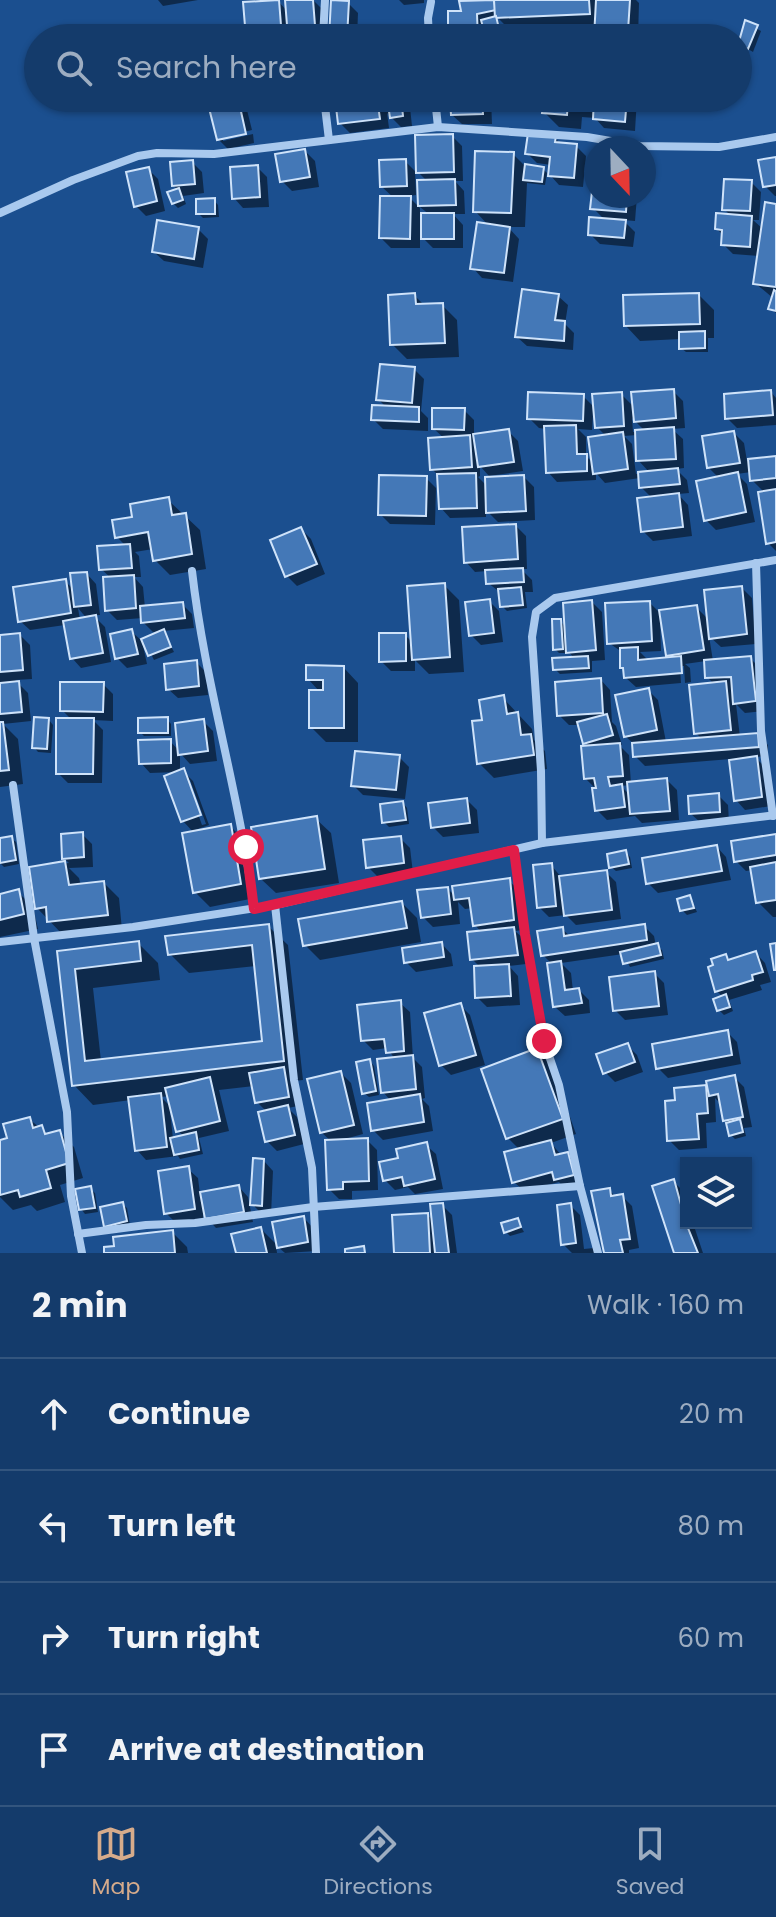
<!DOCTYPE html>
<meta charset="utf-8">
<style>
body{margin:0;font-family:Poppins,sans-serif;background:#1d4271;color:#f1f3f6}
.controls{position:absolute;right:24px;bottom:24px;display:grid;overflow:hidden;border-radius:0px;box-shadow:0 2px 6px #0004}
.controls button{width:72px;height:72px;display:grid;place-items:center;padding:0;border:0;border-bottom:2px solid #33557e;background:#143b6b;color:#f1f3f6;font:40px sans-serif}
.compass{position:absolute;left:584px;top:136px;width:72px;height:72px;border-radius:50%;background:#143b6b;box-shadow:0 2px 6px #0004;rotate:158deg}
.stop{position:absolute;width:24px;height:24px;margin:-18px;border:6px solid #e11d48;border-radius:50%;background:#fff}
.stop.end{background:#e11d48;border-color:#fff;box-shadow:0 2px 8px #0008}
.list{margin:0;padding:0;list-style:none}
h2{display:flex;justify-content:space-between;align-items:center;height:104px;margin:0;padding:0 32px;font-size:34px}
h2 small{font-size:26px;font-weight:400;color:#9dadc1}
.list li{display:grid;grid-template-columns:52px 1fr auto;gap:24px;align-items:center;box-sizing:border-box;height:112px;padding:0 32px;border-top:2px solid #33557e}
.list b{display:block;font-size:30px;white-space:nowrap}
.list em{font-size:26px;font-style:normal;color:#9dadc1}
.icon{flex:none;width:44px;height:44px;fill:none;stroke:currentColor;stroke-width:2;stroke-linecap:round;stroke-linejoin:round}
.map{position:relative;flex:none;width:776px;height:1253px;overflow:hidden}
.search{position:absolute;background:#143b6b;box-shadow:0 2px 6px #0004;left:24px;right:24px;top:24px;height:88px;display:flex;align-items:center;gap:20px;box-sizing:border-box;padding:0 28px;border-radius:44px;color:#9dadc1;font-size:30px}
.sheet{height:552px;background:#143b6b}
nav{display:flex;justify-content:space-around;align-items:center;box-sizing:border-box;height:112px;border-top:2px solid #33557e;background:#143b6b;font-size:22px;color:#9dadc1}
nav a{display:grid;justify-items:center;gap:4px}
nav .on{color:#d6ab8b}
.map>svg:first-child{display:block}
</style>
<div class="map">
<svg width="776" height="1253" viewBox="0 0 776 1253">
<rect width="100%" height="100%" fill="#1b4f8f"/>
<g fill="#0007" fill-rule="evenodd">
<path d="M158,0H198L163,6Z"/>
<path d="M287,0H313L321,8L324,38H248L278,1L288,12Z"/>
<path d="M399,0H424V3L404,5Z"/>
<path d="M473,0H636L639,3L638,38H596L597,29L572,30L581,38H551V30L512,32L497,17L503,38H450L463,12L461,2Z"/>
<path d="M348,3L358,13L357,38H331Z"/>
<path d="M746,23L761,31L753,52L738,43Z"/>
<path d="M226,98H239L246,106L252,130L223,137V141L253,134L254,143L228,149L218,139Z"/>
<path d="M337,98H409L412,126L401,127L387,113L389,128L350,133L340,123Z"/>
<path d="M452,98H491L492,124H462L452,115Z"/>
<path d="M546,98H637L635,131L604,128L595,118L582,117L581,129L559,127L544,112Z"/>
<path d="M452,136L462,146L463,181H455L464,191L465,214H453L463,225V248H433L420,235V248H391L381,238L394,198L382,187L405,161L415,171L416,195L408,196L420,208V215H430L420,207V182H428L418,172Z"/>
<path d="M555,138L562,145L576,146L586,156L583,187L559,185L550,175L551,165L537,163L527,153Z"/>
<path d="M305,151L315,161L319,187L292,191L282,181Z"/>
<path d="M513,154L525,166L543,169L547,173L545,185L527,183L525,227H508L519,239L513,282L482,278L473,268L489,226L475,211Z"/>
<path d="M776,159V196H775L765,186Z"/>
<path d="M192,162L202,172L204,193L183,196L186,204L178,208L173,203L178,190L174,186Z"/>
<path d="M257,167L267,177L269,207L243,208L234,198Z"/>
<path d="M148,169L158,179L165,211L146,216L136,206Z"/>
<path d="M596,171V196H637L635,221L623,220L635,232L633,247L600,244L590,234L605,220L593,208Z"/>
<path d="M751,182L761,192L759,220H753L763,229L776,206V313L770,308L773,298L755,283L759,256L733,254L723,244L724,236L717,229L732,217L724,209Z"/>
<path d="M214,200L218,205L219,217L203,218L198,213Z"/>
<path d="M198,229L208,239L203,268L164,261L154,252Z"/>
<path d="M414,295L425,306L442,305L457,320L459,357L407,359L392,344Z"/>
<path d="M699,295L714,310V338H708V352H686L681,348V339L640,341L626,326Z"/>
<path d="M558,296L568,305L565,324L574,333L573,350L527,346L517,337Z"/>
<path d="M414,369L424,379L421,411L428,418V431L383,429L373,419L386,407L378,399Z"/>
<path d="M673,391L683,401L685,428L672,429L683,439L684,468L676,469L687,480L689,493L678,494L688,505L692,536L653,541L643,531L652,498L641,487L640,478L605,483L596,473V480L557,482L548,472L546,429L539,428L530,419L583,396L595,408L621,394L634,407ZM593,413H596L597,427L606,436L594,464L586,456V437L578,429L592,430ZM632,418L645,431L633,432ZM637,435L638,460L650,473L636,474L632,444L624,436Z"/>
<path d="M771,392L776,398V425L737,428L727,418Z"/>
<path d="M464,410L474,420V436L508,431L518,441L523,471L489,476L480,466V476L478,477L487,486L524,477L534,487L535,520L498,522L486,510V517L450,518L441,508L439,476L432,469L445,439L434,429Z"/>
<path d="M734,433L744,443L747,461L776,458V551L768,543L765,493L752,480L751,472L737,474L747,484L755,522L716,530L706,520L719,478L709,468Z"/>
<path d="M426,478L436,488L435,525L390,524L380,514Z"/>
<path d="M168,500L200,530L206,569L170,575L155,560L153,549L135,552L139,556L141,577H134L143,587L145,608L182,604L192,614L194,628L153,632L143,622V618L117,620L107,610L111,578L101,569L126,546L117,537L135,518Z"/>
<path d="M516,526L526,536L527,569H521L532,580L533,592H525L527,608L507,611L502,606L501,593L488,583L487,571L475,572L466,562Z"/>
<path d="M301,529L311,539L325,574L297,586L287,576Z"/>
<path d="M87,574L96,584L100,615H93L105,627L111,662L81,668L72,658L65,625L30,630L20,621L65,581L74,590ZM78,608L83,614L88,619L80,620Z"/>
<path d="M444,585L459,600L464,672L429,674L415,660V671H391L381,661L405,635L413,643Z"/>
<path d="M742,588L752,598L756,644L721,647L709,636L713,661L750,658L760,668L764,711L745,713L736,704L740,737L758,735L768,745V756L755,757L766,768L771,806L745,810L736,800L731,759L645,766L635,756L634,744L625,736L648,690L658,700L666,742L703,740L696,733L715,685L707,677L706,661L685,664L690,668L691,682L685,683L684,666H680L681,683L636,687L626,678L622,652L609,643L650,603L659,612L696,607L709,620ZM660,621H663L668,655L672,659H647L640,652L661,651Z"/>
<path d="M489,601L499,611L503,642L481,645L471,635Z"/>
<path d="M592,602L602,612L605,660L592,661V672L560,674L555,669L575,659L566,649V653H559L555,649L560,621L566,627Z"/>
<path d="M163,631L174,652L154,660L144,640Z"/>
<path d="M132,632L142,641L147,664L127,668L117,658Z"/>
<path d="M20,635L30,645L32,679L15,680L28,693L31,721L3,724L18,739L23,784L0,787V637Z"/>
<path d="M196,662L206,672L208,695L178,698L168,689Z"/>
<path d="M344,668L358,683V742H326L311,727L320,692L308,679Z"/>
<path d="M601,680L610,690L612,722L616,726L622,745H619L629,755L631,784L667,780L677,790L679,820L642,823L635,816L607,820L597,810V790L585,778L590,748L585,742L580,725H569L559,715ZM630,785L631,796L621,786Z"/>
<path d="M103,684L113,694V721L93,720L103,730L102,783H68L58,773L72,720L62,710Z"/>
<path d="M503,698L532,729L534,740L545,751L547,769L494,778L479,763L485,721Z"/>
<path d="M167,719L171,724V736H144L140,732Z"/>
<path d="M49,720L53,725L51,753L38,752L34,747Z"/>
<path d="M203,721L213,731L217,761L190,764L180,753V772L183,771L193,781L209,825L195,830L196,832L230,826L245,841L255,898L210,907L195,892L194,833L183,821L177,772L150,773L141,763L170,741L180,752ZM186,780H190L206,824L202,825Z"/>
<path d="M399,757L409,767L405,799L363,795L353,785Z"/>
<path d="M718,795L728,805L729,822L701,823L691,814Z"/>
<path d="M467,800L477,810L479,833L443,837L433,827Z"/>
<path d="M403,803L407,808L409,824L389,827L384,822Z"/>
<path d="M316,819L331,833L339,883L276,893L261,879Z"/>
<path d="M82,834L92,844L93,867L69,868L79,878L81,886L104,883L119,898L122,930L64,936L37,908L31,868L69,863L64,858Z"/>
<path d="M776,836V917H773L758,902L753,870L746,871L736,861Z"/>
<path d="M11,838L16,842L19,864L4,867L0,863V840Z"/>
<path d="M400,838L410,848L413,873L378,877L368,867Z"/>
<path d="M717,847L726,857L731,880L658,893L648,883Z"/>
<path d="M626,852L630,857L632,868L616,871L611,867Z"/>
<path d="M551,865L562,878L606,872L616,882L621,919L576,925L566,915L549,917L539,907Z"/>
<path d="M509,881L519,890L523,930L515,931L524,939L526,964L509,966L518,976L520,1005L487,1007L477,997L480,967L472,959L482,933L475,925L473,908L465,909L458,902L460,924L433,927L423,917L448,889L455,896Z"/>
<path d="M18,892L33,907L38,929L0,937V896Z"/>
<path d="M690,897L697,912L687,915L682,910Z"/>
<path d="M402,903L417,918L421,942L320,960L305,945Z"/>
<path d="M268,926L288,945L303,1080L294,1081L298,1106L288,1108L297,1117L304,1144L277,1151L267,1141V1112L257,1102L254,1086L219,1090L229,1131L199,1138L203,1154L180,1159L178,1156L146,1160L137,1150L131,1100L93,1105L74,1085L59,952L138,943L158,963L160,980L93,988L101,1061L265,1042L256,966L189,973L170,954ZM169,1096L172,1108L161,1097ZM170,1111H173L178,1131L184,1136L173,1139Z"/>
<path d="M644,926L654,936L656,946L662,950L664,959L630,967L623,954L561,963L571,973L573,991L579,990L589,1000L590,1013L565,1016L555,1007L552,964L543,955L562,929L571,937Z"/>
<path d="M442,944L451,954L453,966L416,972L406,962Z"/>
<path d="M756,953L765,963L771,982L760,985L762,990L729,1000L733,1011L724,1015L719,1010L723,997L717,991L726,956L731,961Z"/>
<path d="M654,973L664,983L668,1015L625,1020L615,1010Z"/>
<path d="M400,1003L410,1012L413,1058L422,1067L425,1098L422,1099L429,1106L433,1131L383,1140L373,1130L391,1101L383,1092L395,1059L387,1048L373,1050L363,1040Z"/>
<path d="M460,1005L470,1015L485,1065L451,1075L441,1065Z"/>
<path d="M727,1032L737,1042L741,1064L668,1078L658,1068Z"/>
<path d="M627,1045L637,1055L643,1072L615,1082L605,1072Z"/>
<path d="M537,1051L552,1066L576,1134L551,1143L561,1155L567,1154L577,1164L582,1185L565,1189L559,1182L524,1191L514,1182L520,1150L508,1138Z"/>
<path d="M370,1061L374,1066L379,1095L369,1097L364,1093Z"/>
<path d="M341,1073L351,1083L363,1134L341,1140H367L377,1150L378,1190L352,1191V1199H339L329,1189L332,1142L321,1132Z"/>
<path d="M734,1077L744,1087L752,1127L744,1128L746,1136L735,1139L730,1134L722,1105L715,1098L716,1122L706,1123L707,1148L679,1150L669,1140L677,1102L705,1087L711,1094Z"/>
<path d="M29,1119L49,1135L59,1132L74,1147L83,1178L60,1185L65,1202L37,1211L31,1205L13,1210L0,1197V1142L9,1139Z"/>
<path d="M426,1145L436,1154L443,1189L415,1194L408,1187L395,1190L385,1180L400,1160Z"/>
<path d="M264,1161L273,1171L271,1215L262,1214L252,1204Z"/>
<path d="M188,1169L198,1178L200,1194L239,1187L248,1197L253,1222L216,1228L203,1214V1218L176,1223L166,1213Z"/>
<path d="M673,1181L683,1191L686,1223H693L703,1253H676Z"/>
<path d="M90,1189L95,1193L98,1212L85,1214L81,1209Z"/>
<path d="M609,1190L616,1197L622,1196L632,1206L639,1248L629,1250V1253H606Z"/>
<path d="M122,1204L127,1208L130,1225L110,1230L106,1226Z"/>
<path d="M442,1205L452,1215L457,1253H396L427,1215L434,1221Z"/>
<path d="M570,1205L580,1215L584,1249L594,1248L598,1253H572L563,1244Z"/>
<path d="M304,1218L313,1228L317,1251L285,1253L278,1247Z"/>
<path d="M517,1220L524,1232L510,1236L506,1232Z"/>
<path d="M261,1229L276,1244L277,1253H238Z"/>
<path d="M172,1232L187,1247L188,1253H106Z"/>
</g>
<g fill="#4478b7" stroke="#cfe3fa" stroke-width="2">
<path d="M279,0L282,38H246L243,2Z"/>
<path d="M285,0H313L316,38H288Z"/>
<path d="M331,0L349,1L347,38H329Z"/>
<path d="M494,0L496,10L477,14L478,38H448V11H461L459,1Z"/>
<path d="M494,0H589L590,14L495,18Z"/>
<path d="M596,0H630L628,31L605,30V38H594Z"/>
<path d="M496,16L501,37L486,38L481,20Z"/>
<path d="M745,20L758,25L748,49L738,45Z"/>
<path d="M549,28L575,30L574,38H549Z"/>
<path d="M217,98H238L246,134L217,140L207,100Z"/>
<path d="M335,98H377L380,119L338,124Z"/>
<path d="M387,98H401L403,116L390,118Z"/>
<path d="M450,98H482L483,114L451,115Z"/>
<path d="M544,98H589L588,105L568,103L567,115L542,113Z"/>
<path d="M594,98H627L625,122L593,119Z"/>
<path d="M528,133L556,136L555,142L577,144L574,178L548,176L550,157L525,154Z"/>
<path d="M453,134L454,172L416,173L415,135Z"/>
<path d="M305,149L310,177L280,182L275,154Z"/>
<path d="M475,151L514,152L511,213L473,212Z"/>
<path d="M776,157V185L763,187L758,160Z"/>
<path d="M406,159L407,186L380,187L379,160Z"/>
<path d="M193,160L195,184L172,186L170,162Z"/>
<path d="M525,164L544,167L542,182L523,180Z"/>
<path d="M258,165L260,197L232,199L230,167Z"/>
<path d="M595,165L596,196H627L626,212L590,209Z"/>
<path d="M149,167L157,201L134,207L126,172Z"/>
<path d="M455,179L456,205L418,206L417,180Z"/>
<path d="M724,179L752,180L750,211L722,210Z"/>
<path d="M179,188L183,200L172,204L167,192Z"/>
<path d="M380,196H411L410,239L379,238Z"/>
<path d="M215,198V214H196V199Z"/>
<path d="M765,202L776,204V287L753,284Z"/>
<rect x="421" y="213" width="33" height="26"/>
<path d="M716,213L752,216L750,247L721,245L722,230L715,229Z"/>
<path d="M589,217L626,220L624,238L588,235Z"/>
<path d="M157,220L199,227L194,259L152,252Z"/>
<path d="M477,222L510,227L504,273L470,269Z"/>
<path d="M522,289L559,294L555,320L565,321L564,341L515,337Z"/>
<path d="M774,290L776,291V311L768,309Z"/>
<path d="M415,293L416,304L443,303L445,343L390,345L388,295Z"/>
<path d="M699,293L700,324L624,326L623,295Z"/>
<path d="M705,331V348L679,349V332Z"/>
<path d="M380,364L415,367L412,403L376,400Z"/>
<path d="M674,389L676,418L634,422L631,392Z"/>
<path d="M771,390L773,415L725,419L724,394Z"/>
<path d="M528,392L584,394L583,421L527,419Z"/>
<path d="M622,392L624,426L595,428L592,394Z"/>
<path d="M372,405L419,407V422L371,420Z"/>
<path d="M432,408H465L464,430L432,429Z"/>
<path d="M576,425L577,454H587V471L546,473L544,426Z"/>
<path d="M674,427L676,459L636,461L635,430Z"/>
<path d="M509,429L514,462L478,467L473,434Z"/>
<path d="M734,431L740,463L707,468L702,436Z"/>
<path d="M623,432L628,469L593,474L588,437Z"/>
<path d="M470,435L472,467L430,470L428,438Z"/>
<path d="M776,456V478L750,481L748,459Z"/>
<path d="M678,468L680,484L639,488L638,472Z"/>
<path d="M738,472L746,512L704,521L696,481Z"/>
<path d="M476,473L477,508L439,509L437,474Z"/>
<path d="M379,475L427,476L426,516L378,515Z"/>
<path d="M524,475L526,511L486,513L485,477Z"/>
<path d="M776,489V542L766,544L758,492Z"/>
<path d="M679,493L683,527L641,532L637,498Z"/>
<path d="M169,497L172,515L186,513L192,554L153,561L148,532L115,538L112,520L132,517L130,504Z"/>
<path d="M516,524L518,559L464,563L462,527Z"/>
<path d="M301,527L317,564L285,577L270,540Z"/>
<path d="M130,544L132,568L99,570L97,546Z"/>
<path d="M523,568L524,582L486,584L485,570Z"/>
<path d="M87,572L91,605L74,607L70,573Z"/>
<path d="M134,575L136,608L105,611L103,577Z"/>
<path d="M66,579L71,613L18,622L13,587Z"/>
<path d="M445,583L450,657L412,660L407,586Z"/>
<path d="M742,586L747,634L709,639L704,590Z"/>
<path d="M521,587L523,605L500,607L498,589Z"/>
<path d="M490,599L494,633L469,636L465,602Z"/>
<path d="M592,600L596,650L566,653L563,603Z"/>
<path d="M650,601L652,641L607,644L605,603Z"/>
<path d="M183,602L185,618L141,623L140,606Z"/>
<path d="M697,605L704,650L666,656L659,610Z"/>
<path d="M96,615L103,653L70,659L63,621Z"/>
<path d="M552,619H561L563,649L553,650Z"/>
<path d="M132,629L138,654L115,659L110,634Z"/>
<path d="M164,629L171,647L148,656L141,639Z"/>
<path d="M20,633L23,670L0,672V635Z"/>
<path d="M379,633H406V661L379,662Z"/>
<path d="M638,647V660L681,656L682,673L624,678L623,668H620V648Z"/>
<path d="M588,656L589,668L553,670L552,658Z"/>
<path d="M751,656L756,701L733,704L731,677L705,678L704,660Z"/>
<path d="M197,660L199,686L166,690L164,664Z"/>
<path d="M306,665L344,666V728H309V690H323V680H306Z"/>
<path d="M601,678L603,713L557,716L555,682Z"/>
<path d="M19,681L22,712L0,714V683Z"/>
<path d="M726,681L731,730L694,734L689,685Z"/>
<path d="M60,682H104L103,712L60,711Z"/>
<path d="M649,688L657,730L624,737L615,695Z"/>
<path d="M504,695L507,714L518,712L521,735L531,734L534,755L477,764L472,721L482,720L479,700Z"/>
<path d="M607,714L613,735L583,744L577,722Z"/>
<path d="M34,717L49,718L47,749L32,748Z"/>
<path d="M168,717V733H138V718Z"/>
<path d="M56,718H94L93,774H56Z"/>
<path d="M204,719L208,751L178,755L175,723Z"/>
<path d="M0,722H3L9,770L0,771Z"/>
<path d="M758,733L759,747L633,757L632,743Z"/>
<path d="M171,739V763L139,764L138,740Z"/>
<path d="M620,743L623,776L608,777L610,786L622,784L625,807L595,811L592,788H596L594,778L584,779L581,746Z"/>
<path d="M355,751L400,755L396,790L351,786Z"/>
<path d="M757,756L762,797L734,801L729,760Z"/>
<path d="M184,768L201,815L181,822L164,776Z"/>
<path d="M667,778L670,811L630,814L627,782Z"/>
<path d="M719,793L720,812L689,814L688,796Z"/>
<path d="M467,798L470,823L431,828L428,803Z"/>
<path d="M403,801L406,820L382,823L380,804Z"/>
<path d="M317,816L325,869L259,879L251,827Z"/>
<path d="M231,824L241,884L193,893L182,833Z"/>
<path d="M83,832L84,857L62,859L61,834Z"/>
<path d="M776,834V855L734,862L731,841Z"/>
<path d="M12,836L16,860L0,863V838Z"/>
<path d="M401,836L404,863L366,868L363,840Z"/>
<path d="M717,845L722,871L646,884L642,858Z"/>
<path d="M626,850L629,864L609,868L607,854Z"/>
<path d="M65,861L69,885L104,881L108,915L47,922L46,907L35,909L29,867Z"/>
<path d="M776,862V900L756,903L750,867Z"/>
<path d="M552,863L556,906L537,908L533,865Z"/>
<path d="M607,870L612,910L564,916L559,876Z"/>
<path d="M510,878L514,920L473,926L469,898L454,900L452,886Z"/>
<path d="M448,887L451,914L421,918L417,890Z"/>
<path d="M19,889L24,914L0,920V894Z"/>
<path d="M690,895L694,908L680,911L677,899Z"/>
<path d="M402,901L407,928L303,946L298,919Z"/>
<path d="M269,924L284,1061L72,1086L57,951L139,941L141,961L75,969L85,1061L262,1041L252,945L168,955L165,936Z"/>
<path d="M645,924L647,940L541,956L537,931L563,927L564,936Z"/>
<path d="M514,927L518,955L470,960L467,932Z"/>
<path d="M442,942L444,957L404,963L402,948Z"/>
<path d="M658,943L661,955L623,964L620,952Z"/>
<path d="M776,943V970H774L770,944Z"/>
<path d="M756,951L763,972L752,975L753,980L715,992L708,967L713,965L711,959L726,954L728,960Z"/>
<path d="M561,961L565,990L579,988L582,1003L553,1007L547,963Z"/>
<path d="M509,964L511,996L475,998L474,966Z"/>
<path d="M655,971L659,1006L613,1011L609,977Z"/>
<path d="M726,994L730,1007L717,1011L713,999Z"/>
<path d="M401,1000L404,1051L386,1053L384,1039L361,1041L357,1005Z"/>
<path d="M461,1003L476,1055L439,1066L424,1013Z"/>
<path d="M728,1030L732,1055L656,1069L652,1044Z"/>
<path d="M628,1043L635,1062L603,1074L596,1054Z"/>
<path d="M537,1048L563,1119L506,1139L481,1069Z"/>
<path d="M413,1055L416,1089L381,1093L377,1059Z"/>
<path d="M370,1059L376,1091L362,1094L356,1062Z"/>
<path d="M284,1067L289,1097L255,1103L249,1073Z"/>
<path d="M341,1071L354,1125L320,1133L307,1079Z"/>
<path d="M735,1075L743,1117L723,1121L718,1094L709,1096L706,1081Z"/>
<path d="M210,1077L220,1121L176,1132L165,1088Z"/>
<path d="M706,1085L708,1113L697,1114L699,1139L667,1141L665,1101L675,1100L674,1088Z"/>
<path d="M161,1093L167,1147L135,1151L128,1097Z"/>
<path d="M420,1094L424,1122L371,1131L367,1103Z"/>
<path d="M288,1105L295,1135L265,1142L258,1112Z"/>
<path d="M30,1117L33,1128L42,1125L45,1134L60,1130L69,1163L46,1170L51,1188L20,1197L18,1190L0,1195V1140L7,1138L3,1124Z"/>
<path d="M740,1119L743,1132L729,1136L726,1123Z"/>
<path d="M196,1132L199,1150L174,1155L170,1138Z"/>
<path d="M368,1138L369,1181L343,1182V1189L327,1190L325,1140Z"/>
<path d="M551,1140L555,1155L568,1152L574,1175L554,1180L552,1172L512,1183L504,1152Z"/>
<path d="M427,1142L435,1179L404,1186L402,1177L383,1181L379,1162L398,1158L396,1149Z"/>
<path d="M253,1158L264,1159L262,1206L250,1205Z"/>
<path d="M189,1166L195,1209L164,1214L158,1171Z"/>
<path d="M674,1179L686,1223L698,1253H674L652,1186Z"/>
<path d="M239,1185L244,1212L205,1219L200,1192Z"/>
<path d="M91,1186L95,1208L79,1210L75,1189Z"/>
<path d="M610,1188L611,1196L623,1194L630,1239L620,1240L623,1253H604L591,1191Z"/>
<path d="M123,1202L127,1221L104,1227L100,1207Z"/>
<path d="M443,1203L449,1253H435L430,1204Z"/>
<path d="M571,1203L576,1243L561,1245L557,1205Z"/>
<path d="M428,1213L430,1253H394L392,1215Z"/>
<path d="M304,1216L308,1242L277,1248L272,1222Z"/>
<path d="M518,1218L521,1227L504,1233L501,1223Z"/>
<path d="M261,1227L267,1253H236L231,1234Z"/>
<path d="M173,1230L175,1253H104V1247L114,1246L113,1237Z"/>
<path d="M364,1246L365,1253H345V1249Z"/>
</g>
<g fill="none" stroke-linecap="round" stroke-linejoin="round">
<g stroke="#a9c9ee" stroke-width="8">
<path d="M323,38L325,0"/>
<path d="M429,38L428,18L431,2"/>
<path d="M324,98L329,140"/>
<path d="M435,98L438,127"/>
<path d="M0,213L73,180L138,156L157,153L214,154L438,127L587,137L640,146L719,147L776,137"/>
<path d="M756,563L761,731L773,816"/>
<path d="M192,571C205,685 240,795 254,909"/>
<path d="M13,785L34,938L67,1112L71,1196L82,1253"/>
<path d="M542,843L541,771L532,637L536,612L555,598L776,560"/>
<path d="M514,850L525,934L544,1041L559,1085L580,1186L598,1253"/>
<path d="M275,905L294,1080L312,1168L316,1253"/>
<path d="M0,942L133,927L275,905L542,843L776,815"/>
<path d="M78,1234L146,1225L195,1223L313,1207L580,1186"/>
</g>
</g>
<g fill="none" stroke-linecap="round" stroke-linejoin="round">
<path stroke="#e11d48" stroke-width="10" d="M246,847L254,909L514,850L525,934L544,1041"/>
</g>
</svg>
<div class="controls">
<button><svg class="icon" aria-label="layers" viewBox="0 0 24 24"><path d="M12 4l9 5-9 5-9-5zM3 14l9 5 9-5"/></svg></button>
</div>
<svg class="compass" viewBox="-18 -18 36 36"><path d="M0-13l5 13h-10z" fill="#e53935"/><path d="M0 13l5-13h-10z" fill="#9dadc1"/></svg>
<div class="stop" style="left:246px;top:847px"></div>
<div class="stop end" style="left:544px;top:1041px"></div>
<div class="search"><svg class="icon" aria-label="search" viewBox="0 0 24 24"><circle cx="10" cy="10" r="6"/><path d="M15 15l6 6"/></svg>Search here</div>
</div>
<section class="sheet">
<h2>2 min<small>Walk · 160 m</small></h2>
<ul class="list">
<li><svg class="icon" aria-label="ahead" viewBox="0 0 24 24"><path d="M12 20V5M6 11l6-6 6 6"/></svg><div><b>Continue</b></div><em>20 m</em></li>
<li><svg class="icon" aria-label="left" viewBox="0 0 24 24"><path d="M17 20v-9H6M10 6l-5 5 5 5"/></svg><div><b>Turn left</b></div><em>80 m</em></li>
<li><svg class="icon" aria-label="right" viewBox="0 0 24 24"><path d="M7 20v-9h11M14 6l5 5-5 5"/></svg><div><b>Turn right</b></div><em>60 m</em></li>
<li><svg class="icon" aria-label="arrive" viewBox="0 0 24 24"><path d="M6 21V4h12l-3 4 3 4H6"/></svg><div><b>Arrive at destination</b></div></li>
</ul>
</section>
<nav>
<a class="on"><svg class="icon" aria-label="map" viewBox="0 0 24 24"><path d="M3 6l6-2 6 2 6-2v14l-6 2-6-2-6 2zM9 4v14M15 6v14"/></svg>Map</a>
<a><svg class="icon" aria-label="directions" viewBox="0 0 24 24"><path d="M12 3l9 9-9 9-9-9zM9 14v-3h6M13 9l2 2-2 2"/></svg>Directions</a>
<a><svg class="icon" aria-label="saved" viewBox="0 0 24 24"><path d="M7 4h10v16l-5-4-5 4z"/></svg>Saved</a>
</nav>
